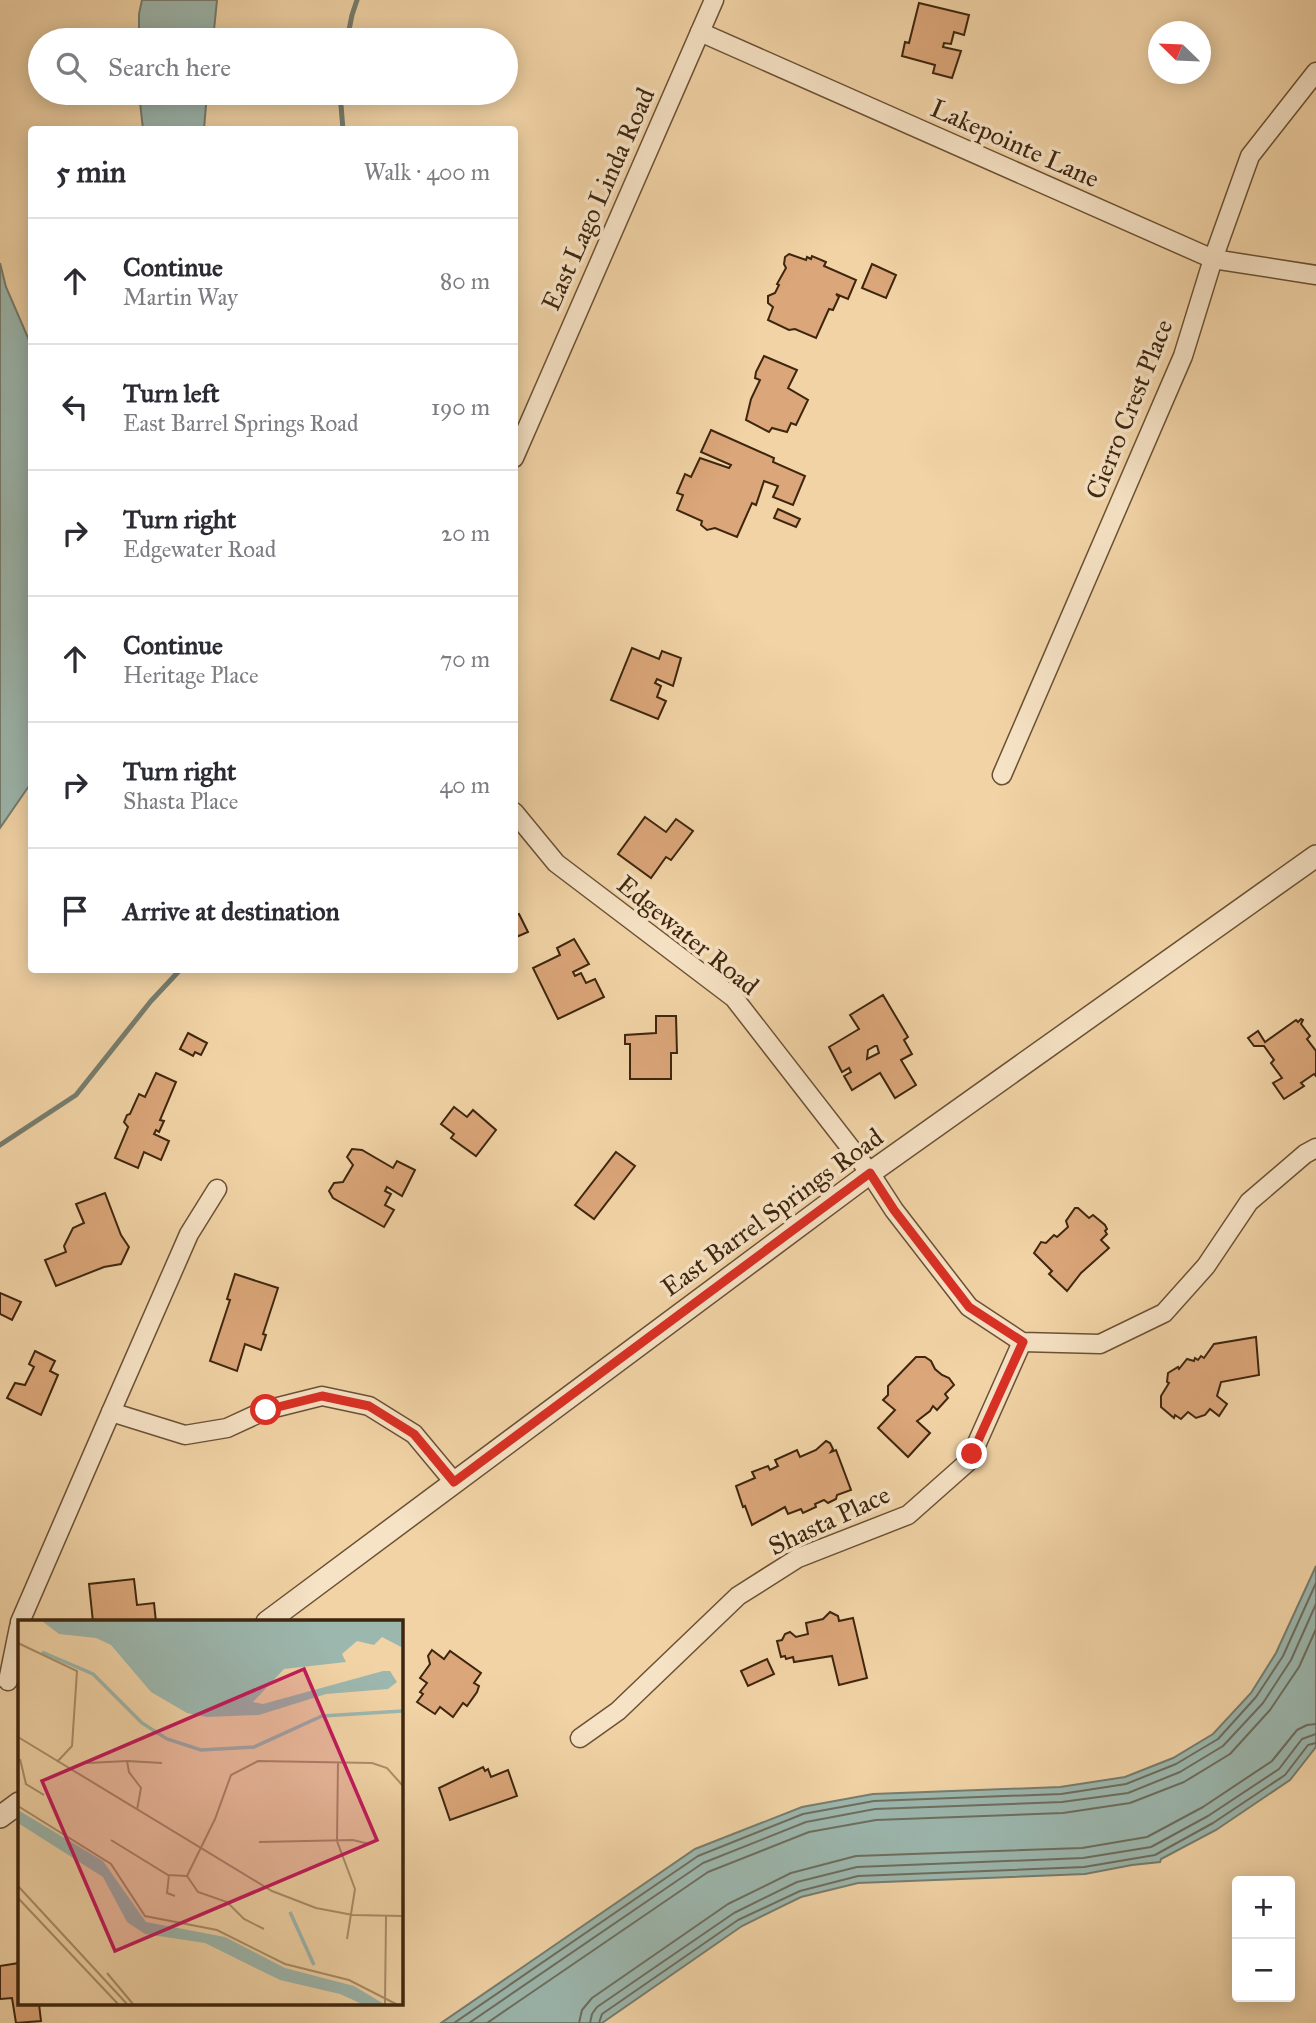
<!DOCTYPE html>
<meta charset="utf-8">
<style>
body{margin:0;font-family:"IM FELL Great Primer",serif;background:#f2f2f3;color:#2b2b33}
.controls{position:absolute;right:21px;bottom:21px;display:grid;overflow:hidden;border-radius:7px;box-shadow:0 4px 18px #0003}
.controls button{width:63px;height:63px;display:grid;place-items:center;padding:0;border:0;border-bottom:2px solid #e1e1e2;background:#fff;color:#2b2b33;font:35px sans-serif}
.compass{position:absolute;left:1148px;top:21px;width:63px;height:63px;border-radius:50%;background:#fff;box-shadow:0 4px 18px #0003;rotate:293deg}
.stop{position:absolute;width:21px;height:21px;margin:-16px;border:5px solid #d93025;border-radius:50%;background:#fff}
.stop.end{background:#d93025;border-color:#fff;box-shadow:0 2px 7px #0008}
.list{margin:0;padding:0;list-style:none}
h2{display:flex;justify-content:space-between;align-items:center;height:91px;margin:0;padding:0 28px;font-size:30px}
h2 small{font-size:23px;font-weight:400;color:#7c7c81}
.list li{display:grid;grid-template-columns:46px 1fr auto;gap:21px;align-items:center;box-sizing:border-box;height:126px;padding:0 28px;border-top:2px solid #e1e1e2}
.list b{display:block;font-size:26px;white-space:nowrap}
.list p{margin:0;font-size:23px;white-space:nowrap;color:#7c7c81}
.list em{font-size:23px;font-style:normal;color:#7c7c81}
.icon{flex:none;width:38px;height:38px;fill:none;stroke:currentColor;stroke-width:2;stroke-linecap:round;stroke-linejoin:round}
.map{position:relative;flex:none;width:1316px;height:2023px;overflow:hidden}
.search{position:absolute;background:#fff;box-shadow:0 4px 18px #0003;left:28px;top:28px;width:490px;height:77px;display:flex;align-items:center;gap:18px;box-sizing:border-box;padding:0 24px;border-radius:38px;color:#7c7c81;font-size:26px}
.panel{position:absolute;background:#fff;box-shadow:0 4px 18px #0003;left:28px;top:126px;width:490px;height:847px;border-radius:7px}
.map>svg:first-child{display:block}
</style>
<div class="map">
<svg width="1316" height="2023" viewBox="0 0 1316 2023">
<rect width="100%" height="100%" fill="#f1d3a6"/>
<filter id="stains"><feTurbulence type="fractalNoise" baseFrequency=".00286" numOctaves="4"/><feColorMatrix values="0 0 0 0 .2 0 0 0 0 .09 0 0 0 0 .02 0 0 0 .5 -.17"/></filter>
<radialGradient id="worn" r=".72"><stop offset=".6" stop-color="#630" stop-opacity="0"/><stop offset="1" stop-color="#630" stop-opacity=".3"/></radialGradient>
<g fill="#9cb7ae" stroke="#767d6e" stroke-width="2">
<path d="M142,0H217L213,40H139V14Z"/>
<path d="M139,93H207L204,129H143Z"/>
<path d="M0,263L6,287L32,347L31,783L0,828Z"/>
<path d="M1316,1566V1747L1290,1780L1216,1830L1161,1859L1160,1862L1132,1865L1085,1874L858,1883L801,1897L742,1926L602,2023H441L695,1849L802,1807L873,1794L1060,1787L1125,1777L1173,1758L1213,1734L1251,1693L1276,1653Z"/>
</g>
<g fill="none" stroke-linecap="round" stroke-linejoin="round">
<g stroke="#6d6e5e" stroke-width="2">
<path d="M454,2023L698,1856L803,1814L874,1801L1061,1794L1126,1784L1176,1764L1218,1739L1256,1697L1283,1656L1316,1583"/>
<path d="M469,2023L703,1863L806,1822L875,1809L1062,1802L1128,1793L1180,1772L1223,1746L1263,1703L1291,1660L1316,1604"/>
<path d="M487,2023L708,1872L809,1832L876,1820L1063,1813L1130,1803L1184,1782L1230,1754L1270,1710L1299,1667L1316,1629"/>
<path d="M579,2023L582,2010L592,1998L728,1904L791,1873L856,1856L1082,1848L1147,1837L1203,1807L1272,1761L1297,1730L1307,1725L1316,1724"/>
<path d="M590,2023L592,2014L597,2007L734,1913L797,1882L857,1867L1083,1858L1151,1847L1208,1816L1279,1769L1302,1739L1316,1734"/>
<path d="M599,2023L602,2014L738,1920L800,1891L858,1876L1084,1867L1155,1855L1213,1823L1285,1775L1308,1745L1316,1743"/>
</g>
<g stroke="#767d6e" stroke-width="5">
<path d="M347,40L352,15L357,0"/>
<path d="M340,93L343,130"/>
<path d="M0,1145L76,1095L151,1001L180,970"/>
</g>
</g>
<g fill="#dba679" stroke="#3e260e" stroke-width="2" fill-rule="evenodd">
<path d="M919,3L969,15L964,35L954,32L951,44L944,43L943,47L961,51L952,78L933,73L935,65L902,56L905,42L909,43Z"/>
<path d="M789,254L806,260L807,257L811,259L812,256L826,262L824,266L856,280L848,299L836,294L839,297L833,310L829,309L816,338L795,329L789,330L768,320L773,307L768,303V296L775,293L779,285L777,284L786,268L784,264L785,257Z"/>
<path d="M872,264L896,275L886,298L862,288Z"/>
<path d="M764,356L797,370L788,388L808,400L796,425L791,423L787,432L772,428L769,432L746,420L751,399L760,380L755,378L756,372Z"/>
<path d="M711,430L774,458L773,462L805,476L793,505L773,497L778,486L764,481L756,505L752,503L737,537L715,528L707,530L701,525L702,521L677,510L683,495L677,493L685,474L691,477L700,458L729,468L731,465L701,452Z"/>
<path d="M778,509L800,519L796,527L774,518Z"/>
<path d="M632,648L659,659L662,651L681,658L673,686L657,679L655,683L661,686L657,697L666,701L658,719L611,700Z"/>
<path d="M645,817L666,832L676,819L693,831L671,860L666,857L651,878L618,854Z"/>
<path d="M519,914L528,932L514,938V916Z"/>
<path d="M574,939L589,964L573,972L575,976L581,973L586,983L595,979L604,997L558,1019L533,968L560,955L557,948Z"/>
<path d="M883,995L908,1037L904,1040L912,1054L901,1060L916,1085L895,1098L880,1073L852,1090L844,1076L851,1072L849,1068L842,1072L829,1047L859,1029L850,1015ZM875,1046H877L879,1053L867,1059L868,1050Z"/>
<path d="M656,1016H676L677,1053H671V1079H630V1044H625V1035L656,1033Z"/>
<path d="M1301,1019L1303,1020L1301,1024L1310,1036L1307,1039L1316,1051V1076L1314,1074L1301,1083L1304,1086L1284,1099L1273,1083L1282,1078L1271,1063L1274,1060L1264,1046H1254L1248,1038L1258,1031L1265,1042L1296,1020L1298,1022Z"/>
<path d="M188,1033L207,1043L201,1055L195,1052L193,1056L180,1049Z"/>
<path d="M156,1073L176,1082L160,1120L164,1121L159,1132L156,1130L154,1134L169,1141L161,1160L144,1152L138,1168L115,1158L128,1127L124,1122L127,1115L130,1114L139,1094L145,1097Z"/>
<path d="M454,1107L467,1117L473,1110L496,1130L476,1156L451,1138L454,1134L441,1124Z"/>
<path d="M352,1149L362,1150L393,1168L397,1161L415,1170L402,1196L387,1187L385,1191L391,1194L385,1205L394,1210L384,1227L333,1198L329,1191L334,1183L343,1182L353,1165L347,1157Z"/>
<path d="M616,1152L635,1166L594,1219L575,1205Z"/>
<path d="M105,1193L121,1235L129,1247L121,1264L104,1267L56,1286L45,1260L66,1252L64,1246L73,1228L84,1223L76,1204Z"/>
<path d="M1075,1208H1078L1089,1218L1093,1215L1105,1225L1107,1229L1105,1231L1107,1234L1101,1240L1109,1248L1081,1273L1067,1291L1049,1274L1052,1271L1034,1253L1041,1242L1046,1243L1054,1235L1057,1237L1068,1227L1066,1221Z"/>
<path d="M235,1274L278,1288L263,1334L266,1335L261,1350L245,1344L237,1371L210,1361L230,1300L227,1299Z"/>
<path d="M0,1293L21,1302L12,1320L0,1314Z"/>
<path d="M1256,1337L1259,1375L1221,1382L1217,1396L1227,1404L1219,1416L1210,1409L1205,1415L1196,1418L1188,1412L1181,1419L1175,1415L1174,1418L1161,1407V1396L1169,1383L1167,1382L1168,1373L1178,1367L1179,1369L1187,1359L1194,1361L1195,1358L1198,1360L1201,1356L1204,1358L1214,1344Z"/>
<path d="M35,1351L55,1361L50,1371L58,1375L41,1415L7,1398L15,1383L25,1385L34,1367L29,1364Z"/>
<path d="M916,1357H925L931,1361L935,1369L942,1375L949,1378L954,1385L945,1394L948,1398L937,1410L933,1406L930,1411L917,1421L930,1433L908,1457L878,1428L895,1410L883,1400L888,1395V1386Z"/>
<path d="M826,1441L830,1443L833,1449L831,1452L836,1450L851,1490L837,1495L836,1499L828,1503L824,1500L815,1504L816,1507L803,1513L801,1509L788,1514L785,1507L752,1525L745,1506L743,1507L736,1486L755,1478L752,1472L768,1466L770,1470L778,1466L775,1460L797,1450L800,1457L816,1450Z"/>
<path d="M134,1579L137,1605L154,1603L156,1622H93L89,1584Z"/>
<path d="M830,1612L838,1616L839,1621L853,1618L867,1678L839,1685L832,1656L794,1662L793,1657L786,1659L785,1656L781,1657L777,1641L782,1640L785,1634L790,1632L796,1637L808,1634L806,1623L823,1619Z"/>
<path d="M432,1650L444,1659L450,1651L481,1673L474,1683L479,1686L477,1692L467,1706L463,1703L453,1717L440,1707L435,1714L417,1702L423,1694L420,1692L427,1683L420,1678L430,1664L428,1656Z"/>
<path d="M767,1659L774,1674L748,1686L741,1671Z"/>
<path d="M483,1767L485,1771L488,1769L491,1777L508,1770L517,1796L450,1820L439,1788Z"/>
<path d="M19,1963V2004H39L41,2021L16,2023L12,1998L0,1999V1966Z"/>
</g>
<g fill="none" stroke-linecap="round" stroke-linejoin="round">
<defs>
<g id="minor">
<path d="M700,32L1213,259L1316,275"/>
<path d="M514,458L714,0"/>
<path d="M1002,775L1183,356L1213,259L1250,156L1316,72"/>
<path d="M514,812L556,863L734,998L870,1173L894,1210L969,1307L1022,1342L1100,1344L1164,1313L1206,1266L1249,1202L1305,1154L1316,1148"/>
<path d="M111,1412L189,1234L217,1189"/>
<path d="M20,1622L111,1412L185,1435L227,1428L266,1410L322,1396L369,1406L414,1434L454,1482"/>
<path d="M8,1681L19,1627"/>
<path d="M580,1738L618,1711L738,1596L798,1558L908,1515L969,1461L1022,1342"/>
</g>
<g id="tertiary">
<path d="M267,1622L870,1173L1316,856"/>
<path d="M0,1817L19,1803"/>
</g>
</defs>
<use href="#minor" stroke="#6b5134" stroke-width="21"/>
<use href="#tertiary" stroke="#6b5134" stroke-width="24"/>
<use href="#minor" stroke="#f6e2c5" stroke-width="18"/>
<use href="#tertiary" stroke="#f6e2c5" stroke-width="21"/>
</g>
<g fill="none" stroke-linecap="round" stroke-linejoin="round">
<path stroke="#d93025" stroke-width="9" d="M266,1410L322,1396L369,1406L414,1434L454,1482L870,1173L894,1210L969,1307L1023,1342L972,1454"/>
</g>
<g text-anchor="middle" stroke-width="7" stroke-linejoin="round" paint-order="stroke">
<g font-size="26" fill="#3e260e" stroke="#f6e2c5">
<text transform="translate(1015 143) rotate(24)" y="9">Lakepointe Lane</text>
<text transform="translate(598 199) rotate(-66)" y="9">East Lago Linda Road</text>
<text transform="translate(1129 409) rotate(-68)" y="9">Cierro Crest Place</text>
<text transform="translate(688 935) rotate(39)" y="9">Edgewater Road</text>
<text transform="translate(772 1212) rotate(-36)" y="9">East Barrel Springs Road</text>
<text transform="translate(829 1520) rotate(-25)" y="9">Shasta Place</text>
</g>
</g>
<g transform="translate(18 1620)">
<rect width="385" height="385" fill="#f1d3a6"/>
<path d="M24,1H385V28L364,17L356,25L339,21L324,34L328,42L266,49L235,82L245,84L365,51H372L379,62L370,69L308,74L241,95L189,97L169,93L133,72L93,25L78,18L41,14ZM0,190L85,241L128,302L207,317L267,348L336,366L366,384H344L322,374L262,360L187,323L127,314L109,302L85,257L0,203Z" fill="#9cb7ae"/>
<path fill="none" stroke="#9cb7ae" stroke-width="3.5" d="M24,32L75,54L124,103L149,119L183,130L236,127L304,96L385,91M272,292L296,345"/>
<path fill="none" stroke="#a98e69" stroke-width="2" d="M0,23L59,51L54,126L39,142M0,117L254,271L298,288L335,295L385,296M2,139L8,164L26,175M109,141L144,143M320,142L319,221L337,269L329,319M69,143L109,141L111,152L123,168L119,190M0,186L93,244L127,296L199,310L267,344L331,360L378,384M93,220L150,255L169,256M241,222L335,220L351,224M151,255L149,273L157,276M0,266L109,384M0,278L100,384M246,309L226,299L209,282L180,272L169,256L197,199L213,155L240,141L354,143L369,148L385,166M89,353L115,384M367,384L368,296"/>
<path fill="#c2185b" fill-opacity="0.15" stroke="#c2185b" stroke-width="3.5" d="M286,49L359,220L97,331L24,161Z"/>
<rect width="385" height="385" fill="none" stroke="#3e260e" stroke-width="3.5"/>
</g>
<rect width="100%" height="100%" filter="url(#stains)"/>
<rect width="100%" height="100%" fill="url(#worn)"/>
</svg>
<div class="controls">
<button>+</button>
<button>−</button>
</div>
<svg class="compass" viewBox="-18 -18 36 36"><path d="M0-13l5 13h-10z" fill="#e53935"/><path d="M0 13l5-13h-10z" fill="#7c7c81"/></svg>
<div class="stop" style="left:266px;top:1410px"></div>
<div class="stop end" style="left:972px;top:1454px"></div>
<div class="search"><svg class="icon" aria-label="search" viewBox="0 0 24 24"><circle cx="10" cy="10" r="6"/><path d="M15 15l6 6"/></svg>Search here</div>
<section class="panel">
<h2>5 min<small>Walk · 400 m</small></h2>
<ul class="list">
<li><svg class="icon" aria-label="ahead" viewBox="0 0 24 24"><path d="M12 20V5M6 11l6-6 6 6"/></svg><div><b>Continue</b><p>Martin Way</p></div><em>80 m</em></li>
<li><svg class="icon" aria-label="left" viewBox="0 0 24 24"><path d="M17 20v-9H6M10 6l-5 5 5 5"/></svg><div><b>Turn left</b><p>East Barrel Springs Road</p></div><em>190 m</em></li>
<li><svg class="icon" aria-label="right" viewBox="0 0 24 24"><path d="M7 20v-9h11M14 6l5 5-5 5"/></svg><div><b>Turn right</b><p>Edgewater Road</p></div><em>20 m</em></li>
<li><svg class="icon" aria-label="ahead" viewBox="0 0 24 24"><path d="M12 20V5M6 11l6-6 6 6"/></svg><div><b>Continue</b><p>Heritage Place</p></div><em>70 m</em></li>
<li><svg class="icon" aria-label="right" viewBox="0 0 24 24"><path d="M7 20v-9h11M14 6l5 5-5 5"/></svg><div><b>Turn right</b><p>Shasta Place</p></div><em>40 m</em></li>
<li><svg class="icon" aria-label="arrive" viewBox="0 0 24 24"><path d="M6 21V4h12l-3 4 3 4H6"/></svg><div><b>Arrive at destination</b></div></li>
</ul>
</section>
</div>
